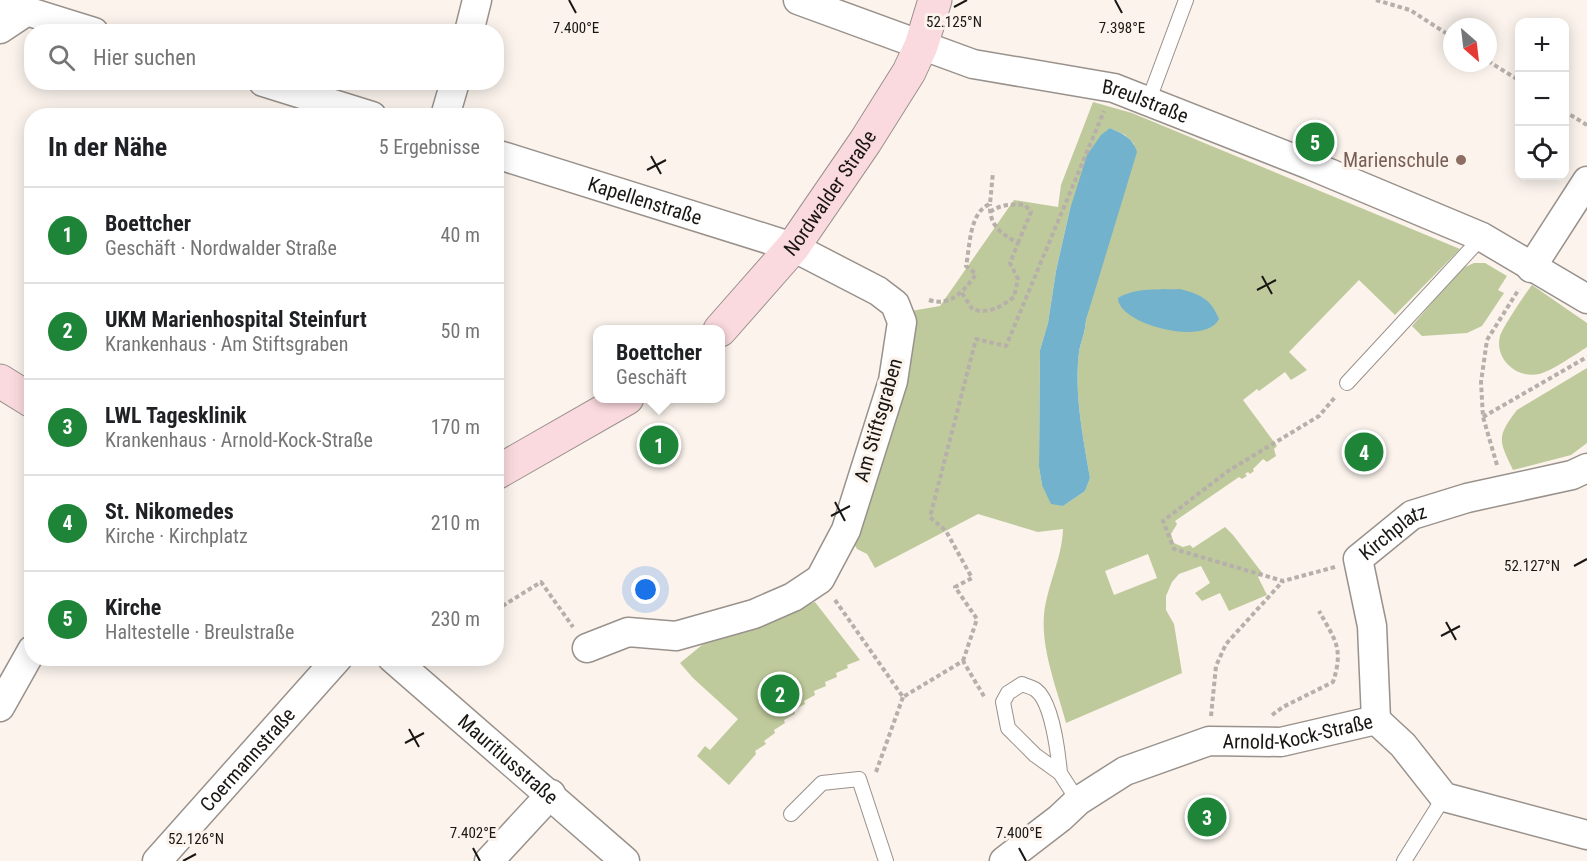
<!DOCTYPE html>
<html lang="de">
<meta charset="utf-8">
<style>
body{margin:0;font-family:"Roboto Condensed",sans-serif;background:#f2f2f2;color:#202124}
.controls{position:absolute;right:18px;top:18px;display:grid;overflow:hidden;border-radius:12px;box-shadow:0 3px 15px #0003}
.controls button{width:54px;height:54px;display:grid;place-items:center;padding:0;border:0;border-bottom:2px solid #e0e0e0;background:#fff;color:#202124;font:30px sans-serif}
.compass{position:absolute;left:1443px;top:18px;width:54px;height:54px;border-radius:50%;background:#fff;box-shadow:0 3px 15px #0003;rotate:152deg}
.you{position:absolute;left:646px;top:590px;width:21px;height:21px;margin:-15px;border:4px solid #fff;border-radius:50%;background:#1a73e8;box-shadow:0 0 0 9px #1a73e833}
.badge{display:grid;place-items:center;width:39px;height:39px;border-radius:50%;background:#1d8438;color:#fff;font-size:20px;font-weight:700}
.pin{position:absolute;translate:-50% -50%;border:3px solid #fff;box-shadow:0 2px 6px #0006}
.popup{position:absolute;left:593px;top:325px;width:132px;height:78px;box-sizing:border-box;display:grid;place-content:center;border-radius:12px;background:#fff;filter:drop-shadow(0 2px 4px #0005);font-size:20px;white-space:nowrap;color:#757577}
.popup b{font-size:22px;color:#202124}
.popup::after{content:'';position:absolute;left:50%;top:100%;margin-left:-12px;border:12px solid transparent;border-top-color:#fff}
.list{margin:0;padding:0;list-style:none}
h2{display:flex;justify-content:space-between;align-items:center;height:78px;margin:0;padding:0 24px;font-size:26px}
h2 small{font-size:20px;font-weight:400;color:#757577}
.list li{display:grid;grid-template-columns:39px 1fr auto;gap:18px;align-items:center;box-sizing:border-box;height:96px;padding:0 24px;border-top:2px solid #e0e0e0}
.list b{display:block;font-size:22px;white-space:nowrap}
.list p{margin:0;font-size:20px;white-space:nowrap;color:#757577}
.list em{font-size:20px;font-style:normal;color:#757577}
.icon{flex:none;width:33px;height:33px;fill:none;stroke:currentColor;stroke-width:2;stroke-linecap:round;stroke-linejoin:round}
.map{position:relative;flex:none;width:1587px;height:861px;overflow:hidden}
.search{position:absolute;background:#fff;box-shadow:0 3px 15px #0003;left:24px;top:24px;width:480px;height:66px;display:flex;align-items:center;gap:15px;box-sizing:border-box;padding:0 21px;border-radius:24px;color:#757577;font-size:22px}
.panel{position:absolute;background:#fff;box-shadow:0 3px 15px #0003;left:24px;top:108px;width:480px;height:558px;border-radius:24px}
.map>svg:first-child{display:block}
</style>
<div class="map">
<svg width="1587" height="861" viewBox="0 0 1587 861">
<rect width="100%" height="100%" fill="#fbf3ec"/>
<g fill="#bfca9c" fill-rule="evenodd">
<path d="M1093,102L1132,113L1460,249L1395,315L1359,280L1289,352L1307,370L1291,380L1285,372L1259,391L1257,389L1243,400L1277,446L1274,449L1276,456L1267,462L1263,459L1253,469L1254,471L1250,474L1248,472L1245,474L1247,476L1242,479L1239,477L1175,521L1177,524L1171,534L1174,543L1183,547L1190,545L1193,548L1225,527L1233,535L1263,574L1258,577L1267,595L1229,611L1220,593L1202,601L1195,593L1210,583L1201,566L1179,574L1172,582L1166,596V610L1174,624L1182,673L1066,723C1057,689 1041,650 1044,615C1047,585 1062,559 1063,529L1038,532L978,514L875,568L867,554L857,549L854,544L911,311L940,306L1014,200L1058,207L1061,185ZM1110,128L1125,135L1134,144L1086,320C1085,333 1081,341 1079,352C1074,394 1083,437 1090,478L1085,491L1063,506L1042,485L1039,467L1040,350L1048,323L1056,271L1070,209ZM1148,554L1157,578L1114,595L1105,571Z"/>
<path d="M1474,263H1485L1507,276L1498,290L1504,293L1482,326L1467,333L1422,336L1412,326L1461,269Z"/>
<path d="M1532,285L1587,323V347C1576,354 1550,372 1539,374C1517,379 1494,359 1500,336C1503,327 1525,294 1532,285Z"/>
<path d="M1587,368V443L1571,455L1513,470C1499,441 1496,437 1517,410Z"/>
<path d="M815,602L860,660L847,665L848,668L836,673L837,677L825,682L826,686L814,691L815,695L804,701L805,704L794,710L795,714L784,720L785,723L774,730L775,733L764,741L766,744L755,751L756,754L729,785L697,756L705,746L710,750L738,719L693,678L680,663L702,645Z"/>
</g>
<g fill="#73b2cc">
<path d="M1110,128C1123,134 1133,138 1137,152L1086,320C1085,333 1081,341 1079,352C1074,394 1083,437 1090,478L1085,491L1063,506L1051,504L1042,485L1039,467L1040,350L1048,323L1056,271L1070,209L1087,155L1101,135Z"/>
<path d="M1180,289C1200,294 1211,299 1219,319C1204,348 1117,323 1118,298C1136,287 1160,290 1180,289Z"/>
</g>
<g fill="none" stroke-linecap="round" stroke-linejoin="round">
<defs>
<g id="lane">
<path d="M1148,102L1186,0"/>
<path d="M1347,383L1482,237"/>
<path d="M1060,773C1058,752 1052,702 1036,690C1032,687 1026,686 1022,684L1008,693L1003,702L1008,728L1035,755L1060,773L1078,801"/>
<path d="M791,814L822,783L859,779L886,861"/>
<path d="M1404,861L1444,797"/>
</g>
<g id="street">
<path d="M5,0L23,10L94,32"/>
<path id="s1" d="M798,0L973,64L1114,88L1310,165L1482,237L1587,299"/>
<path d="M0,29L27,11"/>
<path d="M469,32L477,0"/>
<path d="M263,82L372,116"/>
<path d="M445,116L455,82"/>
<path id="s2" d="M496,154L793,247L878,291L895,304L902,322L893,381L846,530L820,579L793,597L754,614L676,636L628,632L587,648"/>
<path d="M1531,268L1587,181"/>
<path id="s3" d="M392,658L625,861"/>
<path d="M0,707L32,650"/>
<path id="s4" d="M1376,720L1372,626L1358,559L1412,515L1467,498L1572,475L1587,468"/>
<path d="M1376,720L1403,745L1444,797L1587,835"/>
<path id="s5" d="M157,861L338,658"/>
<path d="M489,861L551,794"/>
<path id="s6" d="M1004,861L1060,818L1078,801L1125,771L1209,741L1281,742L1376,720"/>
</g>
<g id="secondary">
<path id="s7" d="M720,330L793,247L865,142L909,72L921,46L935,0"/>
<path d="M0,381L32,401"/>
<path d="M496,473L627,398"/>
</g>
</defs>
<use href="#lane" stroke="#99918b" stroke-width="16"/>
<use href="#street" stroke="#99918b" stroke-width="31"/>
<use href="#secondary" stroke="#99918b" stroke-width="35"/>
<g stroke="#b6afaa" stroke-width="4" stroke-dasharray="4.5 3" stroke-linecap="butt">
<path d="M1376,0L1410,10L1452,37"/>
<path d="M1488,61L1520,81"/>
<path d="M1564,111L1587,125"/>
<path d="M990,212C1001,204 1012,204 1025,205L1031,212L1018,243"/>
<path d="M962,293L973,310C991,313 1001,307 1014,297L1018,279L1010,263L1018,243C1000,233 989,225 990,204"/>
<path d="M929,300C951,307 964,291 976,274L966,266C970,247 969,212 990,204L993,172"/>
<path d="M1483,417L1587,357"/>
<path d="M1497,465L1483,417L1481,382L1487,340L1519,289"/>
<path d="M1335,567L1283,581L1174,549L1163,521L1228,471L1319,416L1336,396"/>
<path d="M835,600L903,697L963,661L985,698"/>
<path d="M496,610L541,582L573,627"/>
<path d="M963,661L977,619L955,587L972,578L946,531L930,517L976,339L1006,346L1104,111"/>
<path d="M1272,715L1283,707L1333,682C1344,648 1335,640 1319,611"/>
<path d="M1211,716L1216,666L1226,644L1283,581"/>
<path d="M876,772L903,697"/>
</g>
<use href="#lane" stroke="#fff" stroke-width="14"/>
<use href="#street" stroke="#fff" stroke-width="28"/>
<use href="#secondary" stroke="#fbdadf" stroke-width="33"/>
</g>
<path fill="none" stroke="#191614" stroke-width="2" d="M569,0L576,13M1115,0L1122,13M954,7L967,0M651,156L661,174M647,170L666,160M1262,276L1272,294M1257,290L1276,280M835,502L845,521M831,516L850,506M1574,566L1587,559M1446,622L1456,640M1441,636L1460,626M409,729L419,747M405,743L424,733M473,848L480,861M1019,848L1026,861M183,861L196,854"/>
<circle fill="#8d6e63" stroke="#fbf3ec" stroke-width="2" cx="1461" cy="160" r="6"/>
<g text-anchor="middle" stroke-width="6" stroke-linejoin="round" paint-order="stroke">
<g font-size="20" fill="#191614" stroke="#fbf3ec">
<text dy="7" stroke="none"><textPath href="#s1" startOffset="363">Breulstraße</textPath></text>
<text dy="7" stroke="none"><textPath href="#s7" startOffset="176">Nordwalder Straße</textPath></text>
<text dy="7" stroke="none"><textPath href="#s2" startOffset="156">Kapellenstraße</textPath></text>
<text transform="translate(878 420) rotate(-74)" y="7">Am Stiftsgraben</text>
<text dy="7" stroke="none"><textPath href="#s4" startOffset="207">Kirchplatz</textPath></text>
<text dy="7" stroke="none"><textPath href="#s6" startOffset="330">Arnold-Kock-Straße</textPath></text>
<text dy="7" stroke="none"><textPath href="#s3" startOffset="154">Mauritiusstraße</textPath></text>
<text dy="7" stroke="none"><textPath href="#s5" startOffset="136">Coermannstraße</textPath></text>
</g>
<g font-size="20" fill="#785e54" stroke="#fbf3ec" text-anchor="end">
<text x="1449" y="167">Marienschule</text>
</g>
</g>
<g font-size="15" text-anchor="middle" fill="#191614" stroke="#fbf3ec" stroke-width="6" stroke-linejoin="round" paint-order="stroke">
<text x="954" y="27">52.125°N</text>
<text x="576" y="33">7.400°E</text>
<text x="1122" y="33">7.398°E</text>
<text x="1532" y="571">52.127°N</text>
<text x="473" y="838">7.402°E</text>
<text x="1019" y="838">7.400°E</text>
<text x="196" y="844">52.126°N</text>
</g>
</svg>
<div class="controls">
<button>+</button>
<button>−</button>
<button><svg class="icon" aria-label="locate" viewBox="0 0 24 24"><circle cx="12" cy="12" r="6"/><path d="M12 2v4M12 18v4M2 12h4M18 12h4"/></svg></button>
</div>
<svg class="compass" viewBox="-18 -18 36 36"><path d="M0-13l5 13h-10z" fill="#e53935"/><path d="M0 13l5-13h-10z" fill="#757577"/></svg>
<div class="you"></div>
<div class="pin badge" style="left:659px;top:445px">1</div>
<div class="popup"><b>Boettcher</b>Geschäft</div>
<div class="pin badge" style="left:780px;top:694px">2</div>
<div class="pin badge" style="left:1207px;top:817px">3</div>
<div class="pin badge" style="left:1364px;top:452px">4</div>
<div class="pin badge" style="left:1315px;top:142px">5</div>
<div class="search"><svg class="icon" aria-label="search" viewBox="0 0 24 24"><circle cx="10" cy="10" r="6"/><path d="M15 15l6 6"/></svg>Hier suchen</div>
<section class="panel">
<h2>In der Nähe<small>5 Ergebnisse</small></h2>
<ul class="list">
<li><span class="badge">1</span><div><b>Boettcher</b><p>Geschäft · Nordwalder Straße</p></div><em>40 m</em></li>
<li><span class="badge">2</span><div><b>UKM Marienhospital Steinfurt</b><p>Krankenhaus · Am Stiftsgraben</p></div><em>50 m</em></li>
<li><span class="badge">3</span><div><b>LWL Tagesklinik</b><p>Krankenhaus · Arnold-Kock-Straße</p></div><em>170 m</em></li>
<li><span class="badge">4</span><div><b>St. Nikomedes</b><p>Kirche · Kirchplatz</p></div><em>210 m</em></li>
<li><span class="badge">5</span><div><b>Kirche</b><p>Haltestelle · Breulstraße</p></div><em>230 m</em></li>
</ul>
</section>
</div>
